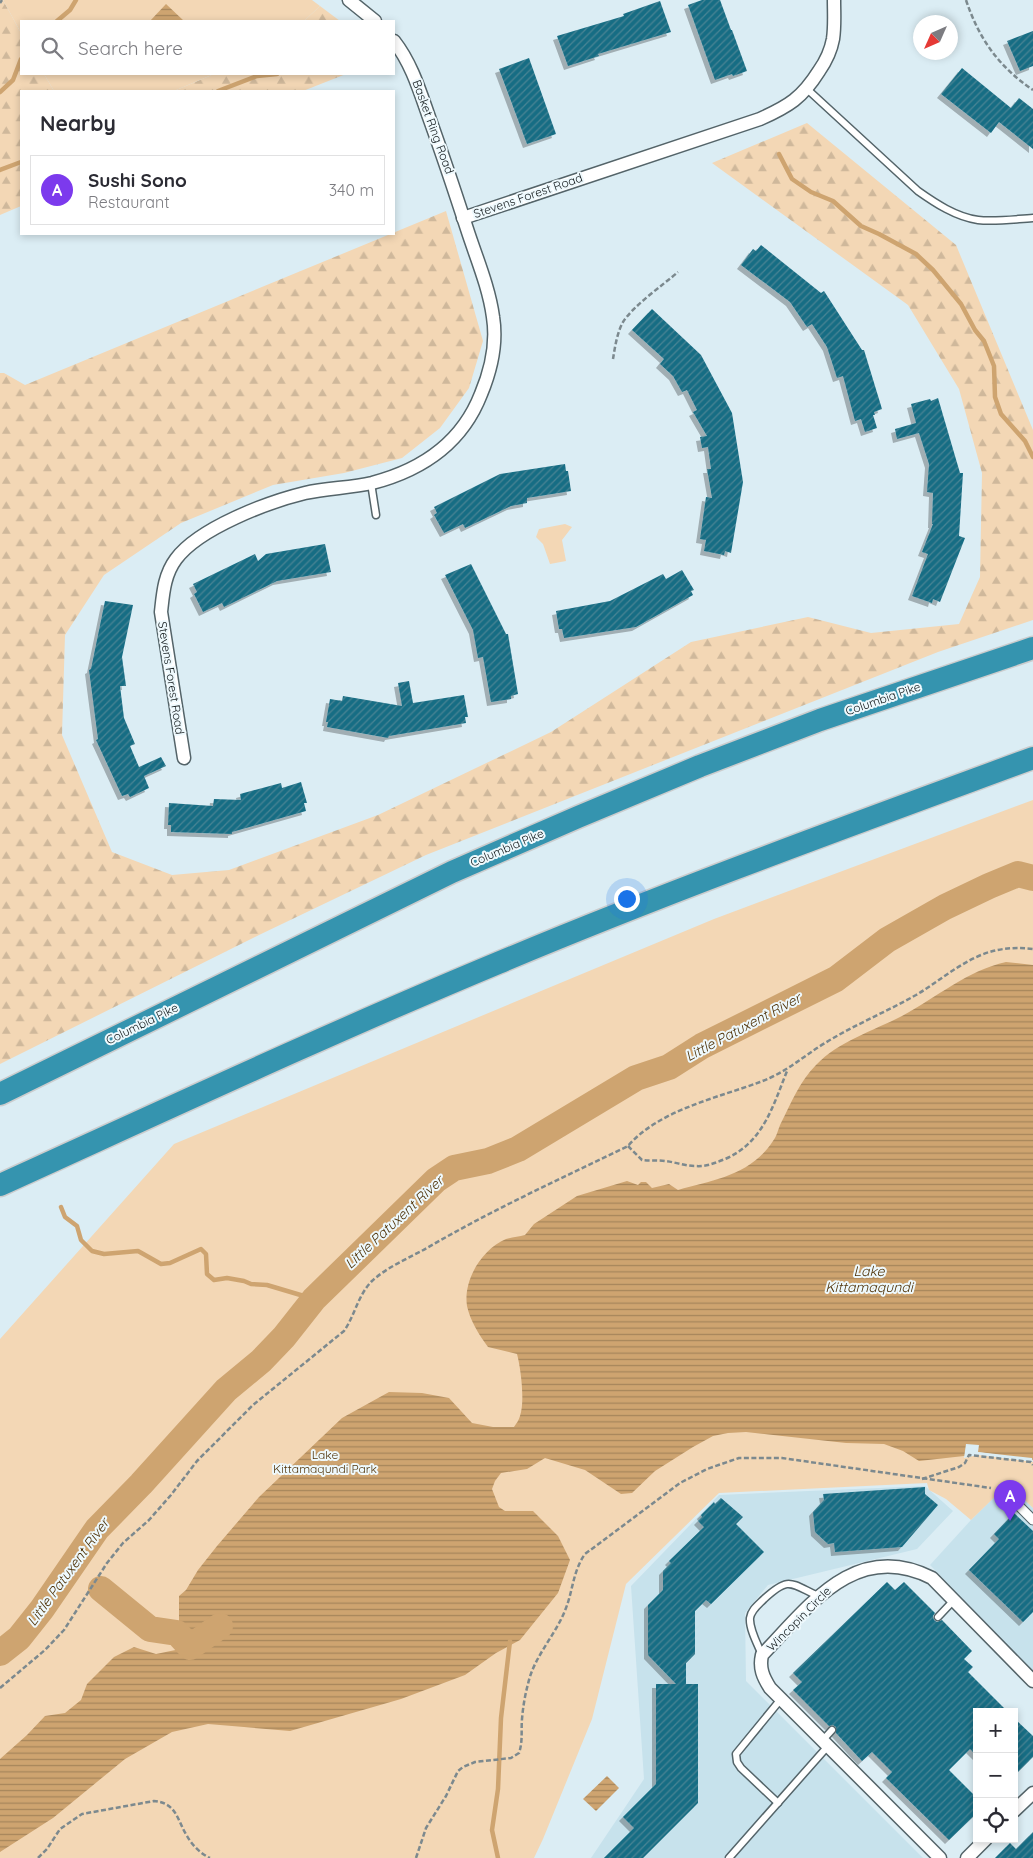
<!DOCTYPE html>
<meta charset="utf-8">
<style>
body{margin:0;font-family:Quicksand,sans-serif;background:#f7f7f7;color:#2b2b33}
.controls{position:absolute;right:15px;bottom:15px;display:grid;overflow:hidden;border-radius:0px;box-shadow:0 2px 8px #0003}
.controls button{width:45px;height:45px;display:grid;place-items:center;padding:0;border:0;border-bottom:1px solid #e1e1e2;background:#fff;color:#2b2b33;font:25px sans-serif}
.compass{position:absolute;left:913px;top:15px;width:45px;height:45px;border-radius:50%;background:#fff;box-shadow:0 2px 8px #0003;rotate:225deg}
.you{position:absolute;left:626px;top:898px;width:18px;height:18px;margin:-12px;border:4px solid #fff;border-radius:50%;background:#1a73e8;box-shadow:0 0 0 8px #1a73e833}
.badge{display:grid;place-items:center;width:32px;height:32px;border-radius:50%;background:#7c3aed;color:#fff;font-size:16px;font-weight:700}
.pin{position:absolute;translate:-50% -41px;filter:drop-shadow(0 1px 2px #0008)}
.pin::after{content:'';position:absolute;top:26px;width:18px;height:15px;background:inherit;clip-path:polygon(0 0,100% 0,50% 100%)}
.list{margin:0;padding:0;list-style:none}
h2{display:flex;justify-content:space-between;align-items:center;height:65px;margin:0;padding:0 20px;font-size:21px}
h2 small{font-size:16px;font-weight:400;color:#7c7c81}
.list li{display:grid;grid-template-columns:32px 1fr auto;gap:15px;align-items:center;box-sizing:border-box;height:70px;margin:0 10px 10px;padding:0 10px;border:1px solid #e1e1e2;border-radius:0px}
.list b{display:block;font-size:19px;white-space:nowrap}
.list p{margin:0;font-size:16px;white-space:nowrap;color:#7c7c81}
.list em{font-size:16px;font-style:normal;color:#7c7c81}
.icon{flex:none;width:28px;height:28px;fill:none;stroke:currentColor;stroke-width:2;stroke-linecap:round;stroke-linejoin:round}
.map{position:relative;flex:none;width:1033px;height:1858px;overflow:hidden}
.search{position:absolute;background:#fff;box-shadow:0 2px 8px #0003;left:20px;top:20px;width:375px;height:55px;display:flex;align-items:center;gap:12px;box-sizing:border-box;padding:0 18px;border-radius:0px;color:#7c7c81;font-size:19px}
.panel{position:absolute;background:#fff;box-shadow:0 2px 8px #0003;left:20px;top:90px;width:375px;height:145px;border-radius:0px}
.map>svg:first-child{display:block}
</style>
<div class="map">
<svg width="1033" height="1858" viewBox="0 0 1033 1858">
<defs>
<pattern id="forest-firs" width="22" height="20" patternUnits="userSpaceOnUse" patternTransform="scale(1.25)"><rect width="22" height="20" fill="#f3d7b5"/><path d="M5 1l3.5 6h-7zM16 11l3.5 6h-7z" fill="#cfb89b"/></pattern>
<pattern id="water-rules" width="6" height="5" patternUnits="userSpaceOnUse" patternTransform="scale(1.25)"><rect width="6" height="5" fill="#cea470"/><path d="M0 2.5h6" fill="none" stroke="#a6855b"/></pattern>
<pattern id="building-hatch" width="6" height="6" patternUnits="userSpaceOnUse" patternTransform="scale(1.25)"><rect width="6" height="6" fill="#186d84"/><path d="M-1 1l2-2M0 6l6-6M5 7l2-2" fill="none" stroke="#488494"/></pattern>
<filter id="shadow"><feDropShadow dx="-4" dy="4" stdDeviation="0" flood-color="#0004"/></filter>
</defs>
<rect width="100%" height="100%" fill="#dbedf4"/>
<g fill="#c7e2ec">
<path d="M1008,1484L1033,1508V1671L930,1565L971,1520Z"/>
<path d="M925,1486L953,1511L917,1549L768,1585L745,1613L746,1681L923,1858H591L644,1779L631,1586L719,1495Z"/>
</g>
<g fill="url(#forest-firs)">
<path d="M0,0H3L21,33V74H44L54,91H21V206L0,215Z"/>
<path d="M320,6L340,21H304Z"/>
<path d="M214,74H346L303,91H174Z"/>
<path d="M807,123L956,245L1033,430V620L938,652L426,855L259,935L0,1064V373H4L25,385L446,211L483,341L469,388L440,428L402,458L344,473L273,485L181,523L104,575L65,635L62,735L112,852L172,875L229,870L378,815L551,732L691,642L808,617L871,633L959,624L980,577L982,473L959,389L908,305L712,163Z"/>
</g>
<g fill="#f3d7b5">
<path d="M3,0H312L320,6L304,21H21V33Z"/>
<path d="M44,74H214L174,91H54Z"/>
<path d="M565,524L572,527L562,540L566,561L550,564L543,544L536,537L539,529Z"/>
<path d="M1033,800V1508L1008,1484L971,1520L946,1499L929,1490L927,1483L719,1493L626,1584L592,1719L543,1839L534,1858H0V1339L174,1144L714,919Z"/>
</g>
<g fill="url(#water-rules)">
<path d="M166,4L184,21H150Z"/>
<path d="M1006,962L1033,965V1460L978,1452L964,1456L919,1461L903,1451L884,1444L846,1443L746,1432L728,1433L713,1436L693,1447L655,1471L632,1493L621,1494L585,1470L545,1458L527,1469L501,1473L495,1481L492,1489L499,1507L505,1511H533L558,1536L570,1560L558,1593L520,1640L496,1653L465,1675L401,1699L290,1731L208,1724L172,1732L125,1759L53,1818L0,1852V1759L27,1735L45,1716L65,1713L81,1700L87,1684L114,1657L134,1647L156,1654L190,1647L179,1624V1596L186,1590L198,1570L217,1546L259,1497L342,1418L389,1392L422,1393L449,1398L472,1423L493,1427H514C516,1424 519,1420 520,1416C525,1402 521,1369 517,1354L488,1347C479,1335 470,1320 467,1306C463,1280 482,1249 506,1239C512,1237 519,1237 525,1235L534,1224L577,1196L627,1181L638,1185L641,1182H646L652,1188L669,1184L678,1190C714,1180 751,1175 773,1141C777,1136 778,1129 781,1123C791,1103 800,1081 816,1065C839,1041 873,1031 902,1016C936,998 968,970 1006,962Z"/>
<path d="M607,1776L619,1788L596,1811L583,1799Z"/>
</g>
<path fill="#dbedf4" d="M966,1444L979,1445L978,1452L1032,1458L1033,1462L978,1455L964,1458Z"/>
<g fill="none" stroke-linecap="round" stroke-linejoin="round">
<g stroke="#cea470" stroke-width="4.5">
<path d="M57,21L70,10L76,0"/>
<path d="M218,91L257,76L277,74"/>
<path d="M0,92L13,80L21,59"/>
<path d="M779,154L792,179L811,192L833,201L861,226L879,234L916,254L933,270L961,304L975,330L984,341L994,366L995,397L1001,414L1025,441L1033,457"/>
<path d="M0,170L21,162"/>
<path d="M61,1207L65,1217L77,1226L81,1240L92,1251L104,1254L138,1251L161,1264L170,1263L201,1249L206,1254L207,1274L214,1280L227,1278L244,1281L251,1284L267,1285L314,1299"/>
<path d="M498,1858L492,1830L498,1789L501,1718L510,1641"/>
</g>
<g stroke="#cea470" stroke-width="26">
<path d="M101,1589L150,1629L177,1633L190,1647L220,1626"/>
<path d="M0,1653L19,1638L42,1609L97,1529L141,1484L226,1390L261,1361L284,1337L314,1299L436,1180L454,1168L488,1161L518,1149L636,1078L669,1067L702,1046L836,979L887,940L945,907L989,886L1018,874L1033,878"/>
</g>
</g>
<g fill="url(#building-hatch)" filter="url(#shadow)">
<path d="M702,0H720L731,30H732L747,71L733,76L732,74L715,80L688,5Z"/>
<path d="M660,1L671,32L598,54L599,56L568,66L557,36L624,16L623,14Z"/>
<path d="M1033,31V66L1020,71L1007,41Z"/>
<path d="M529,58L556,134L527,144L499,69Z"/>
<path d="M962,68L1011,108L1019,98L1033,109V149L999,122L991,133L941,94Z"/>
<path d="M761,245L821,293L824,291L862,350H864L882,409L874,412L875,415H873L877,428L865,432L861,419L855,421L843,376L837,378L827,347L812,324L807,327L790,302L741,265L753,249L756,251Z"/>
<path d="M652,309L701,355L732,413L743,482L731,553L725,551L724,555L704,551L706,540L700,539L706,497L712,498L707,469H711L708,447L702,448L700,437L707,436L693,412L697,410L687,390L682,392L673,376L660,364L664,359L632,330Z"/>
<path d="M938,398L960,473H963L959,536L965,538L940,602L933,599L932,603L912,596L928,554L922,552L933,524H932L933,493L927,492L929,464L919,433L897,439L895,429L916,423L911,404L930,399L931,401Z"/>
<path d="M565,464L566,471H568L571,491L527,498V503L511,506L465,528L463,524L444,533L434,515L437,513L434,507L500,474Z"/>
<path d="M325,544L331,572L277,581L224,607L222,603L203,612L194,594L197,592L193,584L255,554L258,561L266,554Z"/>
<path d="M471,564L506,634H508L518,694L511,696V699L491,702L483,657L478,658L473,630L445,575Z"/>
<path d="M682,570L694,590L691,591L693,595L636,627L564,638L562,629H559L556,611L610,601L663,574L666,579Z"/>
<path d="M105,601L133,605L122,657L126,686H120L124,718L135,744L130,746L139,767L161,757L166,766L144,776L149,788L130,797L128,794L122,796L96,740L98,739L89,670L91,669Z"/>
<path d="M409,681L413,703L464,695L468,717H465L466,723L389,736L388,738L327,727L328,722H326L330,699L342,701L343,696L402,706L398,683Z"/>
<path d="M301,782L307,803H304L306,811L232,832V834L171,832V825H168L169,803L213,806L214,799L241,800L240,794L281,783L282,788Z"/>
<path d="M925,1487V1494L938,1505L902,1547L835,1552L834,1543L828,1544L815,1532L813,1512L824,1500L823,1494Z"/>
<path d="M721,1498L743,1517L736,1524L764,1552L711,1604L706,1600L695,1611V1654L686,1663V1684H698V1803L643,1858H604L634,1828L623,1817L656,1784V1684H676L648,1655V1605L663,1590V1571L671,1563L669,1561L704,1527L698,1521L702,1517L701,1515L714,1502L715,1504Z"/>
<path d="M1014,1513L1033,1531V1612L1023,1622L969,1570L999,1539L994,1534Z"/>
<path d="M887,1582L895,1590L904,1582L935,1613L933,1616L934,1620L937,1622L942,1620L972,1651L964,1659L973,1667L968,1672L1008,1712H977V1756L970,1749L949,1770L977,1798V1813L949,1840L886,1778L892,1772L872,1752L862,1761L836,1733V1727L833,1725L829,1726L793,1690L802,1682L793,1673Z"/>
<path d="M1014,1718L1033,1736V1757L1014,1776Z"/>
<path d="M1033,1832V1858H995L1010,1843L1016,1849Z"/>
</g>
<g fill="none" stroke-linecap="round" stroke-linejoin="round">
<defs>
<g id="service">
<path d="M807,89L918,191C935,203 956,217 978,220C995,222 1016,219 1033,218"/>
<path d="M371,483L376,515"/>
<path d="M938,1617L954,1600"/>
<path d="M762,1655C758,1645 749,1629 750,1618C751,1610 758,1605 764,1599C789,1576 790,1583 818,1596"/>
<path d="M822,1741L832,1730"/>
<path d="M778,1803L741,1768L737,1762L736,1754L781,1699"/>
<path d="M729,1858L828,1746"/>
</g>
<path id="pedestrian" d="M1003,1490L1033,1520"/>
<g id="minor">
<path d="M349,0L375,21"/>
<path d="M463,218L760,119C789,106 802,98 819,71C826,61 831,50 833,39C835,26 834,13 834,0"/>
<path d="M184,758L161,612C163,594 164,575 176,559C199,528 268,502 305,493C327,488 350,488 372,483C422,470 462,443 481,394C491,370 497,342 493,317C489,287 476,257 467,229C455,192 443,156 430,120C420,92 412,64 394,41"/>
<path d="M1014,1811L1033,1793"/>
<path d="M940,1858L770,1688C763,1677 759,1668 762,1655C809,1606 856,1539 932,1578L1033,1681"/>
<path d="M967,1858L986,1839"/>
</g>
<g id="motorway">
<path d="M0,1094L452,872L578,817L700,766L820,720L1033,648"/>
<path d="M0,1185C165,1110 330,1033 498,963C674,889 854,824 1033,758"/>
</g>
</defs>
<use href="#service" stroke="#546469" stroke-width="9"/>
<use href="#pedestrian" stroke="#546469" stroke-width="11"/>
<use href="#minor" stroke="#546469" stroke-width="15"/>
<use href="#motorway" stroke="#cbcccd" stroke-width="25"/>
<g stroke="#7c898e" stroke-width="2.5" stroke-dasharray="5 2.5" stroke-linecap="butt">
<path d="M966,0C979,39 999,67 1033,90"/>
<path d="M0,3L2,0"/>
<path d="M613,359C615,347 617,333 623,322C634,305 663,285 678,272"/>
<path d="M628,1146L642,1160C649,1161 657,1160 665,1161C675,1162 685,1166 695,1166C706,1167 715,1163 725,1159C763,1143 773,1106 787,1071"/>
<path d="M922,1479L959,1467L965,1463L969,1455L1031,1462L1033,1465"/>
<path d="M0,1688L45,1650L64,1630L107,1563L123,1543L149,1520L171,1495L197,1461L253,1405L344,1331C355,1315 358,1295 372,1281C387,1267 409,1258 427,1248C492,1210 560,1179 628,1146C659,1110 717,1098 760,1082C787,1072 802,1057 825,1043C854,1025 886,1012 916,995C938,982 957,965 981,955C998,948 1015,947 1033,949"/>
<path d="M38,1858L47,1849L60,1829L82,1814L154,1801C177,1803 177,1820 187,1836C192,1845 201,1854 210,1858"/>
<path d="M416,1858L426,1828L446,1796L458,1771L463,1767L475,1762L511,1758L519,1753C523,1741 521,1731 522,1719C523,1707 525,1695 528,1684C534,1656 556,1635 566,1608C573,1590 573,1571 585,1554L680,1483L707,1469L739,1458H782L991,1488"/>
</g>
<use href="#service" stroke="#fff" stroke-width="6"/>
<use href="#pedestrian" stroke="#fff" stroke-width="9"/>
<use href="#minor" stroke="#fff" stroke-width="12"/>
<use href="#motorway" stroke="#3594af" stroke-width="22"/>
</g>
<g text-anchor="middle" stroke-width="4" stroke-linejoin="round" paint-order="stroke">
<g font-size="12" fill="#12191b" stroke="#eef9fd">
<text transform="translate(433 127) rotate(70)" y="4">Basket Ring Road</text>
<text transform="translate(528 196) rotate(-19)" y="4">Stevens Forest Road</text>
<text transform="translate(171 678) rotate(81)" y="4">Stevens Forest Road</text>
<text transform="translate(883 699) rotate(-19)" y="4">Columbia Pike</text>
<text transform="translate(507 848) rotate(-23)" y="4">Columbia Pike</text>
<text transform="translate(142 1024) rotate(-26)" y="4">Columbia Pike</text>
<text transform="translate(799 1619) rotate(-45)" y="4">Wincopin Circle</text>
</g>
<g font-size="12" fill="#51340a" stroke="#eef9fd">
<text x="325" y="1459">Lake<tspan x="325" dy="14">Kittamaqundi Park</tspan></text>
</g>
<g font-size="14" font-style="italic" fill="#4f3207" stroke="#eef9fd">
<text transform="translate(743 1027) rotate(-28)" y="5">Little Patuxent River</text>
<text transform="translate(394 1222) rotate(-43)" y="5">Little Patuxent River</text>
<text x="869" y="1276">Lake<tspan x="869" dy="16">Kittamaqundi</tspan></text>
<text transform="translate(68 1572) rotate(-54)" y="5">Little Patuxent River</text>
</g>
</g>
</svg>
<div class="controls">
<button>+</button>
<button>−</button>
<button><svg class="icon" aria-label="locate" viewBox="0 0 24 24"><circle cx="12" cy="12" r="6"/><path d="M12 2v4M12 18v4M2 12h4M18 12h4"/></svg></button>
</div>
<svg class="compass" viewBox="-18 -18 36 36"><path d="M0-13l5 13h-10z" fill="#e53935"/><path d="M0 13l5-13h-10z" fill="#7c7c81"/></svg>
<div class="you"></div>
<div class="pin badge" style="left:1010px;top:1521px">A</div>
<div class="search"><svg class="icon" aria-label="search" viewBox="0 0 24 24"><circle cx="10" cy="10" r="6"/><path d="M15 15l6 6"/></svg>Search here</div>
<section class="panel">
<h2>Nearby<small></small></h2>
<ul class="list">
<li><span class="badge">A</span><div><b>Sushi Sono</b><p>Restaurant</p></div><em>340 m</em></li>
</ul>
</section>
</div>
